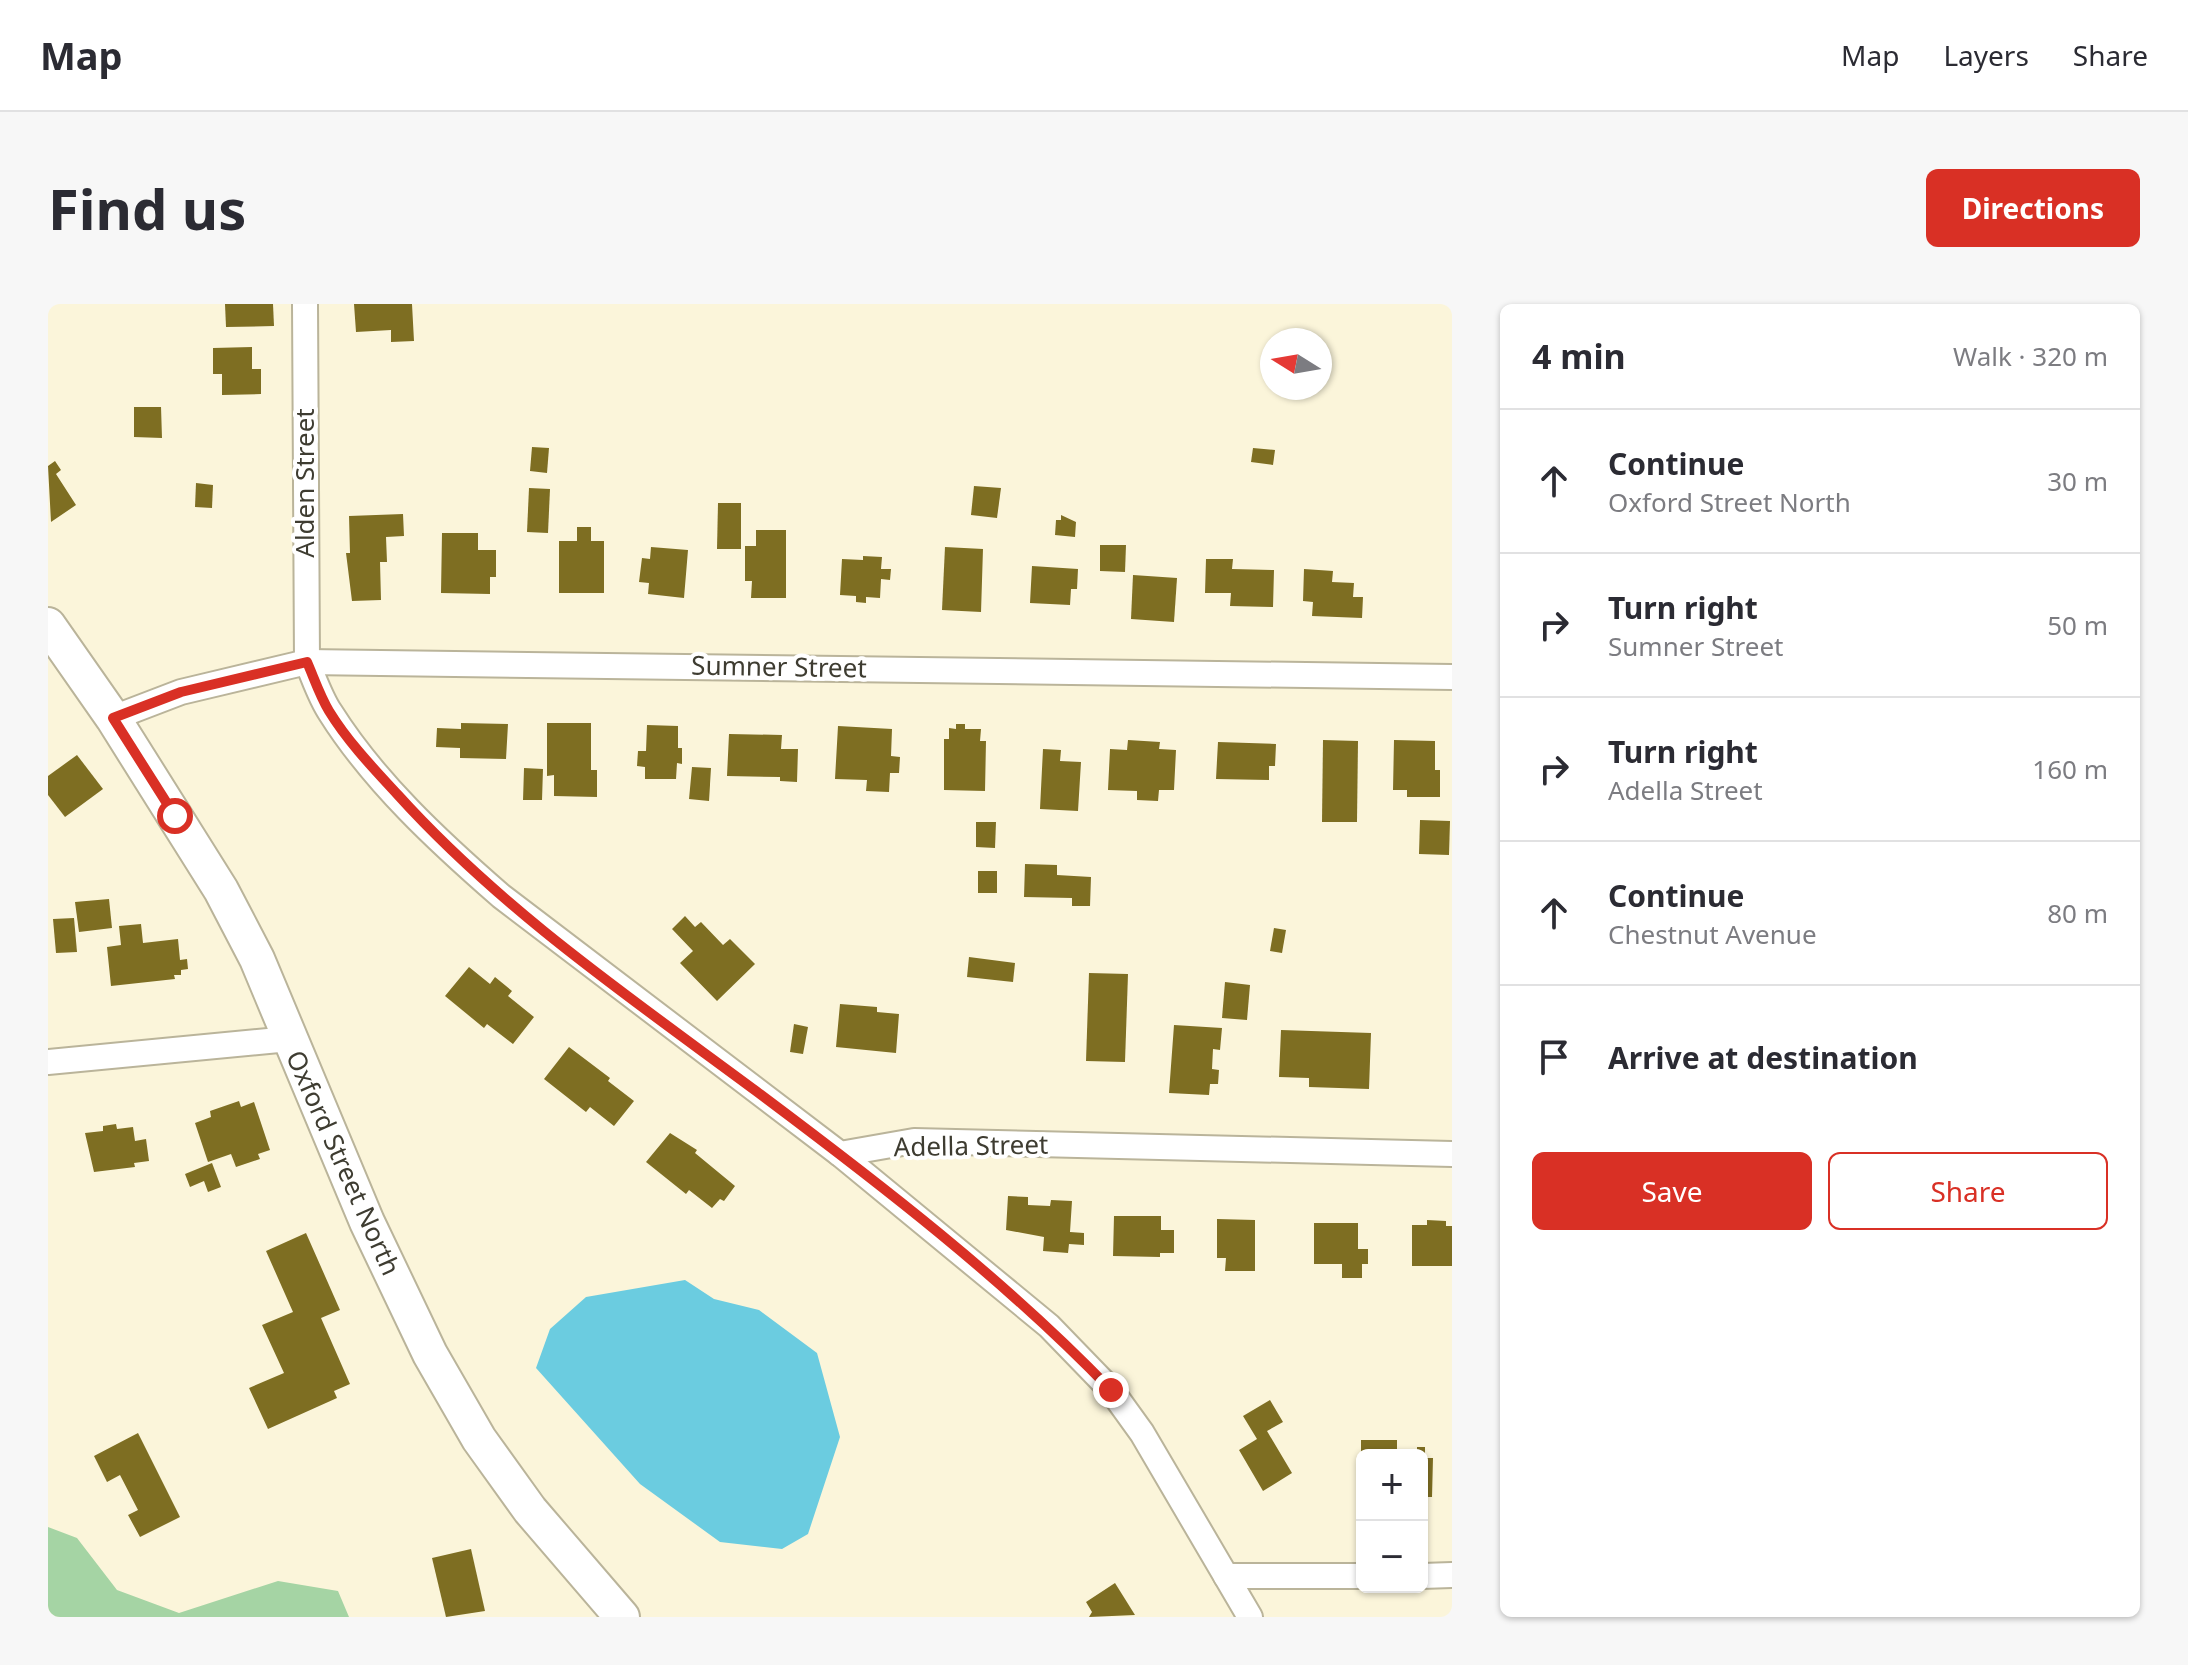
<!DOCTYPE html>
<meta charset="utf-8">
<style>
body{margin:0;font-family:"Noto Sans",sans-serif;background:#f7f7f7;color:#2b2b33}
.controls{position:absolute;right:24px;bottom:24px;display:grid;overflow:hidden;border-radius:12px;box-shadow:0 2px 6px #0004}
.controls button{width:72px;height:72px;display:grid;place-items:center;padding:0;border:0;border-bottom:2px solid #e1e1e2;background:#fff;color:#2b2b33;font:40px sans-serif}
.compass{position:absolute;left:1212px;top:24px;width:72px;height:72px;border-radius:50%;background:#fff;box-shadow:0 2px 6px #0004;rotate:281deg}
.stop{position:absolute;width:24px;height:24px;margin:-18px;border:6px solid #d93025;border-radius:50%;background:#fff}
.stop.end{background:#d93025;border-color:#fff;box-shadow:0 2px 8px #0008}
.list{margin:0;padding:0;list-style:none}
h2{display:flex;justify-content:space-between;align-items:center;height:104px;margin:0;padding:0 32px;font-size:34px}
h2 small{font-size:26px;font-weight:400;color:#7c7c81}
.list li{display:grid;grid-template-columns:52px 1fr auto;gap:24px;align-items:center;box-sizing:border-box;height:144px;padding:0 32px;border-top:2px solid #e1e1e2}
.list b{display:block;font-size:30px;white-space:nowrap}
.list p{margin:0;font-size:26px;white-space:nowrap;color:#7c7c81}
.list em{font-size:26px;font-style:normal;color:#7c7c81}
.actions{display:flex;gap:16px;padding:24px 32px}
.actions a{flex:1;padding:18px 0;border:2px solid #d93025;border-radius:12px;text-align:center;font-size:28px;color:#d93025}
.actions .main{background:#d93025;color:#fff}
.icon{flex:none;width:44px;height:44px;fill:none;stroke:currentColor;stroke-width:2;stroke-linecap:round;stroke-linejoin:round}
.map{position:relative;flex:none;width:1404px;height:1313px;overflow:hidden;border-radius:12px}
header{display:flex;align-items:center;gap:48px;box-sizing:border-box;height:112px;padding:0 40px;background:#fff;border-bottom:2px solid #e1e1e2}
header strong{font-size:38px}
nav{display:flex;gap:44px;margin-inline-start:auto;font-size:28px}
.intro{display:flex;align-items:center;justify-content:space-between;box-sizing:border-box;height:192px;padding:0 48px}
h1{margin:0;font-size:56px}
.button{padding:20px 36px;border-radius:12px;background:#d93025;color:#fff;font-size:28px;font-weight:700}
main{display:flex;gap:48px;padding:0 48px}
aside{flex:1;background:#fff;border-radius:12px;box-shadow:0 2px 6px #0004}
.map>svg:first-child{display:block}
</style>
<header>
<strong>Map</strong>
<nav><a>Map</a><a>Layers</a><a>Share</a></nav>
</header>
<div class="intro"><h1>Find us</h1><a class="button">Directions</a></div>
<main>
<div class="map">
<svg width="1404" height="1313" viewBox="0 0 1404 1313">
<rect width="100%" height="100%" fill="#fbf5da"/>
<path fill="#a5d4a4" d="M0,1223L29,1234L69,1286L131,1309L230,1277L290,1287L301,1313H0Z"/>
<path fill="#6bcce0" d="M637,976L666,995L711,1006L769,1049L792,1133L760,1230L734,1245L672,1238L592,1180L488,1064L502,1025L538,993Z"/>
<g fill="#7e6e22">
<path d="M177,0H225L226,22L178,23Z"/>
<path d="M306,0H364L366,37L343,38V26L308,28Z"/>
<path d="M204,43V65H213V90L174,91V70H165V44Z"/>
<path d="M86,103H113L114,134L86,133Z"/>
<path d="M484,143L501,144L499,169L482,167Z"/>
<path d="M1205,144L1227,146L1225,161L1203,158Z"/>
<path d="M7,157L13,166L8,170L28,201L3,218L0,162Z"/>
<path d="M148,179L165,181L164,204L147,203Z"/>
<path d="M926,182L953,184L949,214L923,211Z"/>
<path d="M481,184L502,185L500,229L479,228Z"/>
<path d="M670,199H693V245H669Z"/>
<path d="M355,210L356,232L338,233L339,258H332L333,296L304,297L298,249H302L301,212Z"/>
<path d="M1013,211L1028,218L1027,233L1007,231L1008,216H1013Z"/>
<path d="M529,223H543V237H556V289H511V237H529Z"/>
<path d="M708,226H738V294H703L704,277H697V242H708Z"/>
<path d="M394,229H430V246H448V273H442V290L393,289Z"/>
<path d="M1052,241H1078L1077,268L1052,267Z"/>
<path d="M603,243L640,246L636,294L600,290L601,279L591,278L594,254L602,255Z"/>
<path d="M897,243L935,245L933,308L894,306Z"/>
<path d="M815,252L834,253L833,265H843L842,276L833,275L832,294L818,293V299L808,298V292L792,291L794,255L815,256Z"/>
<path d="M1158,255H1185L1184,265L1226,266L1225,303L1182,302L1183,289H1157Z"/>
<path d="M984,262L1030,265L1029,285H1023L1022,301L982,299Z"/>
<path d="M1256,265L1285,267L1284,278L1306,279L1305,293H1315L1314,314L1264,312L1265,298L1255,297Z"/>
<path d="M1085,271L1129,274L1126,318L1083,315Z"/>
<path d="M413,419L460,420L458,455L412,454V444L388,443L389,424L413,425Z"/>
<path d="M499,419H543V466H549V493L506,492V471L499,472Z"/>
<path d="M908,420H917V425H933L932,437H938L937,487L896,486V435H901V424L908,425Z"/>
<path d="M599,421L630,422V444H634V460L629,459L628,475H597V463L589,462L590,447H598Z"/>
<path d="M790,422L844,425L843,452L852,453L851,469H842L841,488L818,487L819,476L787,475Z"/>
<path d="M681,430L734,431L733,445H750L749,478L732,477V473L679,472Z"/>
<path d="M1080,436L1112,438L1111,445L1128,446L1126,486H1111L1110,497L1089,496V487L1060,486L1062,445L1079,446Z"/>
<path d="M1275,436L1310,437L1309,518H1274Z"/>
<path d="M1346,436L1387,437V466H1392V493H1359V486H1345Z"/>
<path d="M1170,438L1228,440L1227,462H1221V476L1168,475Z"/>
<path d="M995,445L1013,446L1012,457L1033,458L1030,507L992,505Z"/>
<path d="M29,451L55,485L17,513L0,491V472Z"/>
<path d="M644,463L663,464L661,497L641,495Z"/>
<path d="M476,464L495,465L494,496H475Z"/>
<path d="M1372,516L1402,517L1401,551L1371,550Z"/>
<path d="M928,518H948L947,544L928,543Z"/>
<path d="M977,560L1009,561V571L1043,573L1042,602H1024V594L976,593Z"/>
<rect x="930" y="567" width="19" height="22"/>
<path d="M61,595L64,624L31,628L27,598Z"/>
<path d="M637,612L647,623L653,618L675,641L682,635L707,660L669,697L632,659L645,647L624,625Z"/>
<path d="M26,614L29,648L8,649L5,615Z"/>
<path d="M93,620L95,639L130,635L132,656L139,655L140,665L133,666V671H126L127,675L63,682L59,643L73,641L71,622Z"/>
<path d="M1226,624L1238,626L1234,649L1222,647Z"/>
<path d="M921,653L967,659L965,678L919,673Z"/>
<path d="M421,663L442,680L447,673L464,687L460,692L486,713L465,740L439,720L436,724L397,692Z"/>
<path d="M1041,669L1080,670L1077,758L1038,757Z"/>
<path d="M1177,678L1202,681L1199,716L1174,714Z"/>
<path d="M792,700L829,703V708L851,710L848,749L788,743Z"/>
<path d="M746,720L760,723L755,750L742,748Z"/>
<path d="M1126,721L1174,724L1172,746L1165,745L1164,765L1171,766L1170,780H1162L1161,791L1121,789Z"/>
<path d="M1233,726L1323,729L1321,785L1261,783V774L1231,773Z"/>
<path d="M521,743L562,774L560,777L586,797L566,822L542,803L538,808L496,775Z"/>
<path d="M191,797L193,803L206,798L222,846L210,850L212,855L188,863L183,850L160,858L147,819L163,813L162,807Z"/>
<path d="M68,820L69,825L85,823L87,837L98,835L101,857L86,859L87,863L46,868L37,829L55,827V822Z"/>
<path d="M622,829L649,846L647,849L687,882L676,897L672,895L664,904L641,886L638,890L598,858Z"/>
<path d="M164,859L173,883L160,888L156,877L142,883L137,870Z"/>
<path d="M960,892L980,893V901L1002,902L1003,896L1024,897L1022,928L1036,929V941L1021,940L1020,949L995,947L996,933L958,926Z"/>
<path d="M1066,912H1113V926H1126V949H1112V953L1065,952Z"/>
<path d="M1169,915L1207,916V967H1177L1178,954H1169Z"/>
<path d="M1379,916L1398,917V922H1404V962H1364V921H1379Z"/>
<path d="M1266,919H1310V945H1320V960H1314V974H1294V960H1266Z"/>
<path d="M258,929L292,1006L273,1014L302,1080L286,1087L289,1094L220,1125L201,1084L236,1069L214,1021L245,1008L218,947Z"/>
<path d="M1222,1096L1235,1118L1219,1127L1244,1169L1215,1187L1191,1146L1209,1135L1195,1112Z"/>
<path d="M90,1129L132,1213L92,1233L80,1211L90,1206L72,1171L59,1178L46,1152Z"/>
<rect x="1313" y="1136" width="36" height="15"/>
<path d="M1369,1143H1377V1154H1385L1384,1193H1374V1151H1369Z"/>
<path d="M423,1245L437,1307L398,1313L384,1254Z"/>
<path d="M1067,1279L1087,1311L1041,1313L1044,1308L1038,1298Z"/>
</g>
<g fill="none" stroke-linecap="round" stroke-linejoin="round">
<defs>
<g id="street">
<path d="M257,0L259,358C266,374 272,393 282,408C326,478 391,538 453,592L792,850L866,837L1404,850"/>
<path d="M65,414L133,388L259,358L1404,373"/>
<path d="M0,758L241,735"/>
<path d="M792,850L1001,1022L1063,1086L1094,1129L1202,1313"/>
<path d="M1178,1272H1314"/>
<path d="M1374,1272L1404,1271"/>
</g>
<path id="secondary" d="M0,321L65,414L173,586L209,655L319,918L382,1050L431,1135L482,1206L574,1313"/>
</defs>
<use href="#street" stroke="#bab49a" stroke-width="28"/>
<use href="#secondary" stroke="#bab49a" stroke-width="38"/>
<use href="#street" stroke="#fff" stroke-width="24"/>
<use href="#secondary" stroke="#fff" stroke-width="34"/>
</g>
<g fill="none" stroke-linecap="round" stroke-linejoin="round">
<path stroke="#d93025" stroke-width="10" d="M127,512L65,414L133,388L259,358C266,374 272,392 281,407C300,438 326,465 350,491C454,606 584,695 708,787C831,879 956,975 1063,1086"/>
</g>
<g text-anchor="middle" stroke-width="8" stroke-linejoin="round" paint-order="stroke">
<g font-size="26" fill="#3e3c31" stroke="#fff">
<text transform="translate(257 179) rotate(-90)" y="9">Alden Street</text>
<text transform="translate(731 363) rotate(1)" y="9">Sumner Street</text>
<text transform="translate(923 842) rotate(-1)" y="9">Adella Street</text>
<text transform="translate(295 859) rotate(66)" y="9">Oxford Street North</text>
</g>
</g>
</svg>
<div class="controls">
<button>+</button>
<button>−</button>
</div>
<svg class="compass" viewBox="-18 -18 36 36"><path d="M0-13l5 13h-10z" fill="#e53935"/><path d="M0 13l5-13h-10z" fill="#7c7c81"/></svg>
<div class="stop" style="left:127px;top:512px"></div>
<div class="stop end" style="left:1063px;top:1086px"></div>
</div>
<aside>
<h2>4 min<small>Walk · 320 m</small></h2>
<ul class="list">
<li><svg class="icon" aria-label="ahead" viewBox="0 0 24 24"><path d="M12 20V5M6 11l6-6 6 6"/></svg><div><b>Continue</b><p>Oxford Street North</p></div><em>30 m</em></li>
<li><svg class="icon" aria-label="right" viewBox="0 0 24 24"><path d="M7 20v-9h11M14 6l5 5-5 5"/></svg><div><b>Turn right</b><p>Sumner Street</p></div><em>50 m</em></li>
<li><svg class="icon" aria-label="right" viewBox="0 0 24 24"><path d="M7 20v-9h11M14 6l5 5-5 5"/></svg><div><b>Turn right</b><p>Adella Street</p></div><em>160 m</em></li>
<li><svg class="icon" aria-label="ahead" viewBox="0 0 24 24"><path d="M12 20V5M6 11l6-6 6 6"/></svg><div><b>Continue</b><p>Chestnut Avenue</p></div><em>80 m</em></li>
<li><svg class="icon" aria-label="arrive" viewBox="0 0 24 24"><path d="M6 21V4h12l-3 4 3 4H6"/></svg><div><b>Arrive at destination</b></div></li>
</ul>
<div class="actions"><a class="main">Save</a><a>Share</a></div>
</aside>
</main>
